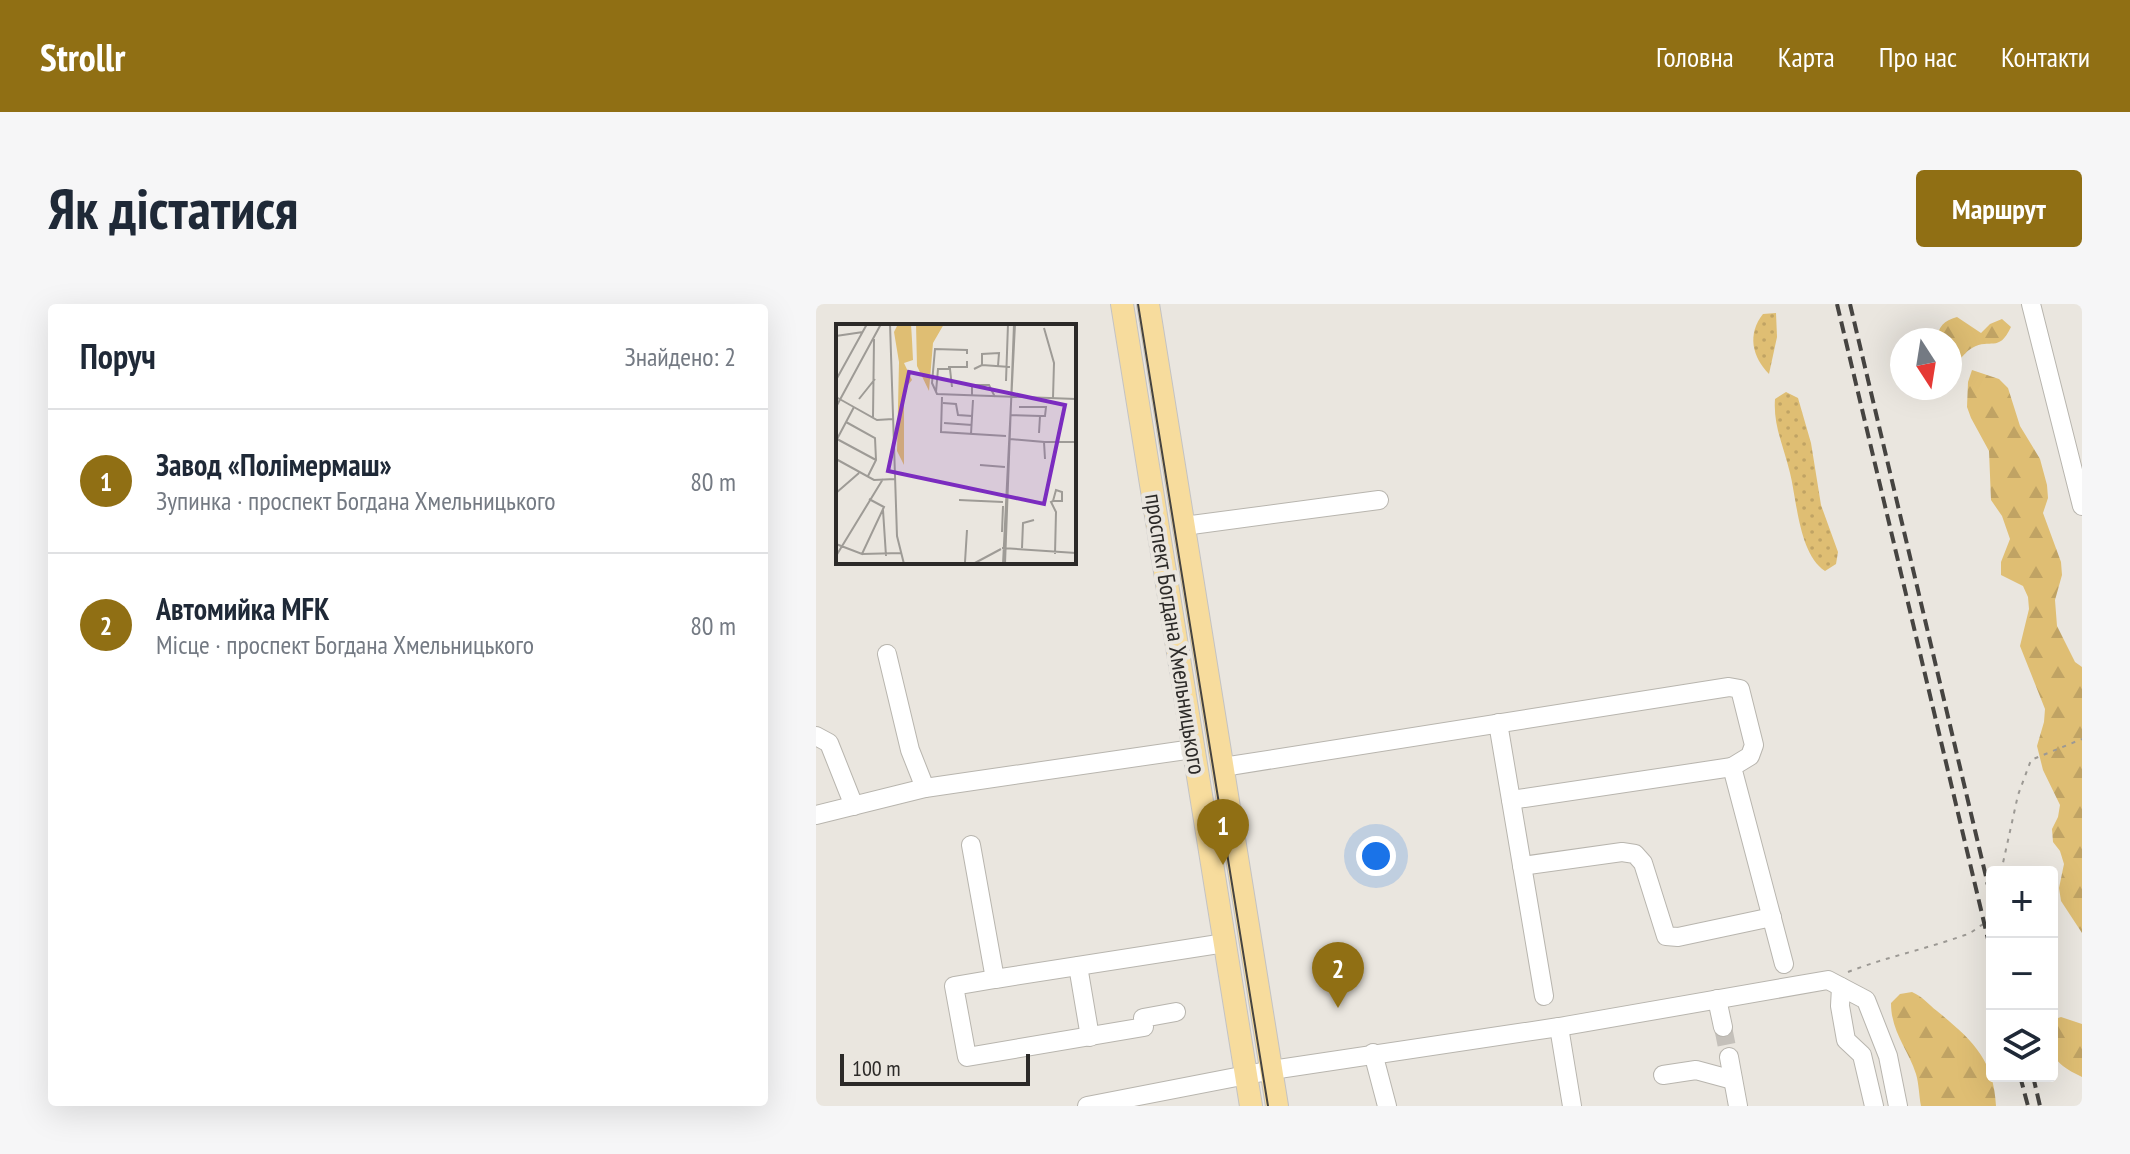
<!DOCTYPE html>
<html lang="uk">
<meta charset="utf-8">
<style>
body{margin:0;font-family:"PT Sans Narrow",sans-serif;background:#f6f6f7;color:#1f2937}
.controls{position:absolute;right:24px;bottom:24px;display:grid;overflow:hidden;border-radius:8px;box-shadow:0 8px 32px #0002}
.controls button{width:72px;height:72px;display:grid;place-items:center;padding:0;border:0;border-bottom:2px solid #e0e1e3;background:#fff;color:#1f2937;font:40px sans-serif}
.compass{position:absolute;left:1074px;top:24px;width:72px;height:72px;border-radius:50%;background:#fff;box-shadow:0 8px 32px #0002;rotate:168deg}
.scale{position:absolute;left:24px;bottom:20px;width:190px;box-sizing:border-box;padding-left:8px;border:4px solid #2c2a28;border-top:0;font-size:22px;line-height:28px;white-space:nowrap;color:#2c2a28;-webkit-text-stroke:6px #eae6df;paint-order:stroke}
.you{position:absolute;left:560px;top:552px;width:28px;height:28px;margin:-20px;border:6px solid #fff;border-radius:50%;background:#1a73e8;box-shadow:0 0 0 12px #1a73e833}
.badge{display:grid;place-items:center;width:52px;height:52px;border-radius:50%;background:#906f14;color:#fff;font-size:26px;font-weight:700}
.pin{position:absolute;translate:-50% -66px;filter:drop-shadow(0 2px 4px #0008)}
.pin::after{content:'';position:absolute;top:42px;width:28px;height:24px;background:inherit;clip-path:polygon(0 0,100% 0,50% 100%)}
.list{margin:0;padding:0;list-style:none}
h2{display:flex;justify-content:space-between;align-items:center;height:104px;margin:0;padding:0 32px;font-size:34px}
h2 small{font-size:26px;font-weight:400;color:#747a83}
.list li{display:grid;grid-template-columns:52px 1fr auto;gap:24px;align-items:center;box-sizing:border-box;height:144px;padding:0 32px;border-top:2px solid #e0e1e3}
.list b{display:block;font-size:30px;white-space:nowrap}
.list p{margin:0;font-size:26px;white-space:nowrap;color:#747a83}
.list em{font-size:26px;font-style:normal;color:#747a83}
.icon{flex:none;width:44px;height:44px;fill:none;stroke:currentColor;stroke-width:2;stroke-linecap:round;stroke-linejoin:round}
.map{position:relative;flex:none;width:1266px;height:802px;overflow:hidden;border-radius:8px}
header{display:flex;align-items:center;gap:48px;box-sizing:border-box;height:112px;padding:0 40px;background:#906f14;color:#fff}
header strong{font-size:38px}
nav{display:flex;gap:44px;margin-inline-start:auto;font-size:28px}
.intro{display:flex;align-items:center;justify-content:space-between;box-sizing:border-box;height:192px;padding:0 48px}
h1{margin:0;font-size:56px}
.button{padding:20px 36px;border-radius:8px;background:#906f14;color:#fff;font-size:28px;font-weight:700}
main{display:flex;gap:48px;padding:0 48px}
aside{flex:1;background:#fff;border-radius:8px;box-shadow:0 8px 32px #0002}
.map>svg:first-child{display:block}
</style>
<header>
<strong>Strollr</strong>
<nav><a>Головна</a><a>Карта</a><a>Про нас</a><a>Контакти</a></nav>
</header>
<div class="intro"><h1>Як дістатися</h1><a class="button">Маршрут</a></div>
<main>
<aside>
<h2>Поруч<small>Знайдено: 2</small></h2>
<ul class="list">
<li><span class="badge">1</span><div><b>Завод «Полімермаш»</b><p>Зупинка · проспект Богдана Хмельницького</p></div><em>80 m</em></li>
<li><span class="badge">2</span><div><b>Автомийка MFK</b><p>Місце · проспект Богдана Хмельницького</p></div><em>80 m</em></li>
</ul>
</aside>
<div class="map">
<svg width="1266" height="802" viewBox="0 0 1266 802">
<defs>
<pattern id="grass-dots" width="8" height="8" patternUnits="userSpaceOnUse" patternTransform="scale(2)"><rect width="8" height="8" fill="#dfbe73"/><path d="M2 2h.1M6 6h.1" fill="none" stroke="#c0a364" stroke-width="1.8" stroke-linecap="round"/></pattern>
<pattern id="forest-firs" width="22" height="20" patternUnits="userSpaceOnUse" patternTransform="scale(2)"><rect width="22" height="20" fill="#dfbe73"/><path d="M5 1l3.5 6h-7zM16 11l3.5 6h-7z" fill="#c0a364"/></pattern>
</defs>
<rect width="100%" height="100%" fill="#eae6df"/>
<g fill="url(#grass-dots)">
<path d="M960,9L961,33L953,70C936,53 931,30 947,10Z"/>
<path d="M970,88L982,94L995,139L1005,201L1022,248L1020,260L1009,267C983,250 981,197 974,169C968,143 957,122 959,95Z"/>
</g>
<g fill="url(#forest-firs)">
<path d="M1141,13L1165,29L1174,20L1186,15L1195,23C1182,50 1175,33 1156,44C1147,49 1149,54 1135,59L1134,36H1121C1122,22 1128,17 1141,13Z"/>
<path d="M1156,66L1183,75L1192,84L1204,122L1224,155L1231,181L1232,194L1227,209L1245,258L1246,271L1239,296L1241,322L1259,358L1266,363V629L1245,597L1243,584L1248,560L1244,547L1237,538L1236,525L1242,513L1244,501L1227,466L1221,442L1228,418L1229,405L1204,342L1213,305L1212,293L1207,282L1185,271V258L1194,235L1186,212L1175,196L1173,147L1155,114L1151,103L1152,78Z"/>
<path d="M1096,688C1107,693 1112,700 1121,707C1155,735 1178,755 1180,802H1105C1103,792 1103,780 1100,770C1092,745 1075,728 1075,699L1084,690Z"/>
<path d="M1245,713L1266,720V773C1233,757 1236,751 1236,716Z"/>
</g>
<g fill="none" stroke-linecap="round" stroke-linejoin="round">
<path stroke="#c4c0ba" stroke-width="18" stroke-dasharray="18 9" stroke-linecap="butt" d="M907,723L913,753"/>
<defs>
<g id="minor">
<path d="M1215,0L1266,202"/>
<path d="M368,222L563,196"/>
<path d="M71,350L94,446L109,484L377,445"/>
<path d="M682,419L728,692"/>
<path d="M0,432L13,439L38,502"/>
<path d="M407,463L913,383L924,385L938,441L934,452L916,463L968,660"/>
<path d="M695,496L916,463"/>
<path d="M0,511L109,484"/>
<path d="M155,541L179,675L409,639"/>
<path d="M706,562L806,548L819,550L827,559L850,632L862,633L956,613"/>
<path d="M262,662L274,733"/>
<path d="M179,675L138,682L151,753L328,723L327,714L360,708"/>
<path d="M1025,683L1024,702L1030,736L1046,751L1058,802"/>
<path d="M901,695L907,723"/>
<path d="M743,723L756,802"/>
<path d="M557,749L571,802"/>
<path d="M913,753L922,802"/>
<path d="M847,771L880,766L917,776"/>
<path d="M271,802L456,766L743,723L1012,676L1050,696L1072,752L1082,802"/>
</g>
<g id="major">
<path d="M306,0L435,802"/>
<path d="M332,0L461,802"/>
</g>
</defs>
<use href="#minor" stroke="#b8b5ae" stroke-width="20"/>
<use href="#major" stroke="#c4c3c3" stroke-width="24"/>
<g stroke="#9c9994" stroke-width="2" stroke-dasharray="4 6" stroke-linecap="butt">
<path d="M1185,568L1202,491L1215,456L1266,435"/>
<path d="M1032,668C1070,653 1110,645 1149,631C1159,628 1165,619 1176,616"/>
</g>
<use href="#minor" stroke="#fff" stroke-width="18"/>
<use href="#major" stroke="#f7dc9d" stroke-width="22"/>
<path stroke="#464441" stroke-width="2" d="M322,0L452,802"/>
<g stroke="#464441" stroke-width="4" stroke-dasharray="12 6" stroke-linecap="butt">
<path d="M1021,0L1176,652"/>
<path d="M1034,0L1176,598"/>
<path d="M1204,772L1212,802"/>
<path d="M1217,772L1224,802"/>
</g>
</g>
<g text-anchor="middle" stroke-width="8" stroke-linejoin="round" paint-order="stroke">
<g font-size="24" fill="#2c2a28" stroke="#eae6df">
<text transform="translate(359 330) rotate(81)" y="8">проспект Богдана Хмельницького</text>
</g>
</g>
<g transform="translate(20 20)">
<rect width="240" height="240" fill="#eae6df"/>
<path d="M62,0H75L76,16L77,36L68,39L76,56L68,66V141L61,127L63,38L58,8ZM80,0H108L97,19L93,67L81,42Z" fill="#dfbe73"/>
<path fill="none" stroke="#9e9b96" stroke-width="2" d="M54,0L61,212L68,240M208,4L218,39L217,74M0,12L27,8M131,30V26L99,25L96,59L101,70L240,75M146,41V30L163,29L162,42M112,43H131V37M138,45L146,41L174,43M0,56L31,0M170,57L172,0M100,68L102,45H114L116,63M136,71V61H153L159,73M0,73L41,96L57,95M106,73L105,108L170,112M23,75L39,55M107,79L120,80L122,91L136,92M0,83L45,0M183,83H210L209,92H204M175,91L204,92L203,109M37,93L38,15M10,98L39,114L40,136L32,152M108,99L136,101M135,110L137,76M1,115L40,136M174,115L208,118L209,135M0,117L18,83M208,118H238M0,135L38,156L59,155M144,141L169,143M0,169L23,149M123,176L167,178M217,177L220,166L226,168V177H217L215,178L220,188L219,230M47,186L50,232M166,208L167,182M0,220L26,230L48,183L33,175M166,224L240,229M186,224L187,199L198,196M26,230L65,229M0,232L47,155M129,238L131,206M137,240L165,225M167,240L179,0M169,240L178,0"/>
<path fill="#7b2cbf" fill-opacity="0.15" stroke="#7b2cbf" stroke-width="4" d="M73,48L229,81L208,180L52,147Z"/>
<rect width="240" height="240" fill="none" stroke="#2c2a28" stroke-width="4"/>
</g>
</svg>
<div class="controls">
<button>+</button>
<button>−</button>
<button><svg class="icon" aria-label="layers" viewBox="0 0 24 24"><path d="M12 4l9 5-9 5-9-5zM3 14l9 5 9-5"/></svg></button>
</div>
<svg class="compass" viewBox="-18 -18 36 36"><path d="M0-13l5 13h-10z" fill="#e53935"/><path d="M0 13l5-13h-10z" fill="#747a83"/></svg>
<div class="scale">100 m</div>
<div class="you"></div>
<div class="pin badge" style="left:407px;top:561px">1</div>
<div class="pin badge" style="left:522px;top:704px">2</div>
</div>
</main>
